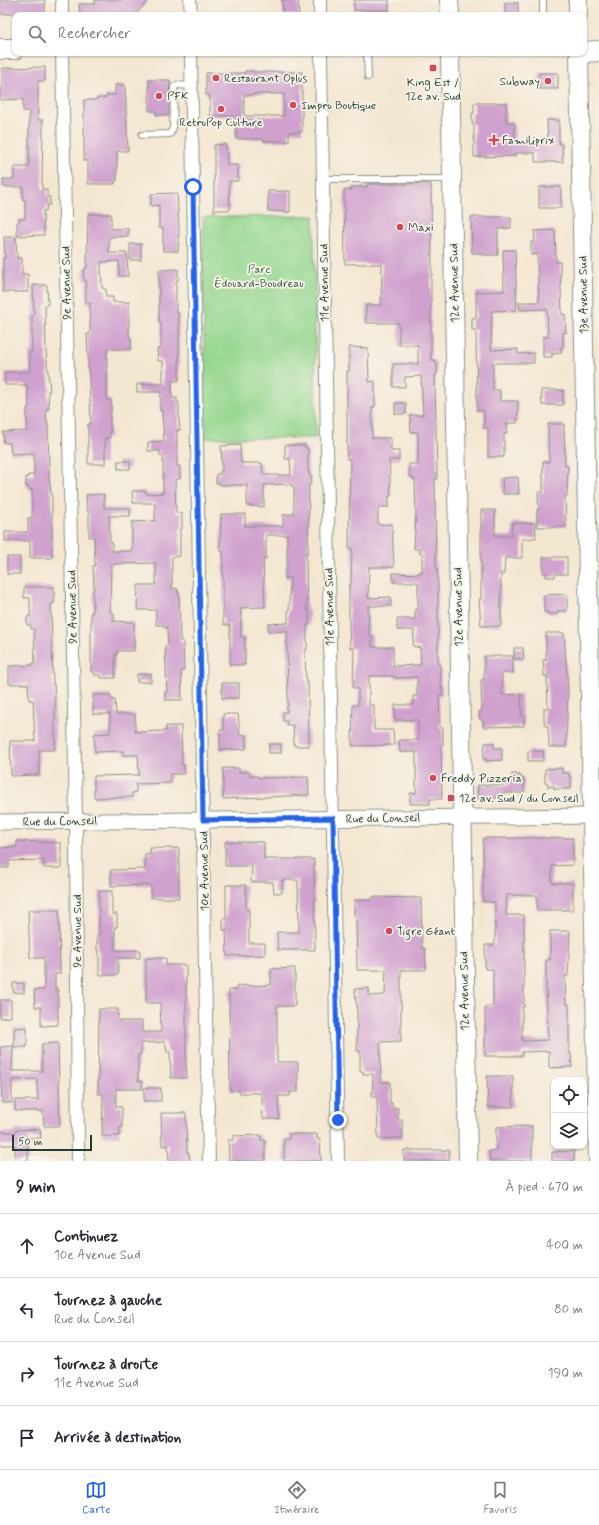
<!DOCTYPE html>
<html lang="fr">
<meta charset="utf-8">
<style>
body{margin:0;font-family:Mynerve,sans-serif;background:#f7f7f7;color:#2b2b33}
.controls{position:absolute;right:12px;bottom:12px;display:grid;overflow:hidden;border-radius:8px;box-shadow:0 1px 3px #0004}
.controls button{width:36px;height:36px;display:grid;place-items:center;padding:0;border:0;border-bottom:1px solid #e1e1e2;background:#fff;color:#2b2b33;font:20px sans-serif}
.scale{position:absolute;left:12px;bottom:10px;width:80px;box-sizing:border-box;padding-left:4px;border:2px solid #1f3d34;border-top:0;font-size:11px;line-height:14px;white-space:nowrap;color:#1f3d34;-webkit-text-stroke:3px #f7f3e8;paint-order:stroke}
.stop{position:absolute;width:12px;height:12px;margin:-9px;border:3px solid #2563eb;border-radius:50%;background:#fff}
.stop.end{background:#2563eb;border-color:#fff;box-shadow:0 1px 4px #0008}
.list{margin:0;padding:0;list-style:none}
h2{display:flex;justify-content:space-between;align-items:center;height:52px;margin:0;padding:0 16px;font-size:17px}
h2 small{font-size:13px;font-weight:400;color:#7c7c81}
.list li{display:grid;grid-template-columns:26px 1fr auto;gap:12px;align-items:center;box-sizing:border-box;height:64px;padding:0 16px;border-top:1px solid #e1e1e2}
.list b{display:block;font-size:15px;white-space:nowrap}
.list p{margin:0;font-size:13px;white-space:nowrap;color:#7c7c81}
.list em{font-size:13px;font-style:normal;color:#7c7c81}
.icon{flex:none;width:22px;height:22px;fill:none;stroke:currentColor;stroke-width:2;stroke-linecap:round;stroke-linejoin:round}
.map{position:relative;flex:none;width:599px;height:1161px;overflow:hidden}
.search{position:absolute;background:#fff;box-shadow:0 1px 3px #0004;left:12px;right:12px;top:12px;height:44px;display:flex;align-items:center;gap:10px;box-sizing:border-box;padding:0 14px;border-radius:8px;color:#7c7c81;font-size:15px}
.sheet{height:308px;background:#fff}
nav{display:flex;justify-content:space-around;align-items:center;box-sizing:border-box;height:56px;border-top:1px solid #e1e1e2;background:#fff;font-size:11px;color:#7c7c81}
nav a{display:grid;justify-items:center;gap:2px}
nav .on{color:#2563eb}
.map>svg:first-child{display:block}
</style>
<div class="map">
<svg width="599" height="1161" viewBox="0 0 599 1161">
<rect width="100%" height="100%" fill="#f7f3e8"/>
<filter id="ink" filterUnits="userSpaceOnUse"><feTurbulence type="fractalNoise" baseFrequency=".025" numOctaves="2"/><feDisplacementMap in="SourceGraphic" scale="8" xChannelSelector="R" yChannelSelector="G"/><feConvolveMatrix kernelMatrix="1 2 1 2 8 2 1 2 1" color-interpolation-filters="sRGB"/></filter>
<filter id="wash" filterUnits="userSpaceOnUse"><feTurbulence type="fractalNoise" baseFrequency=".012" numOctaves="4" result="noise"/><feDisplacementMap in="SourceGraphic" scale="16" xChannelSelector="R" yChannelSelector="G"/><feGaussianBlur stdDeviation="0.9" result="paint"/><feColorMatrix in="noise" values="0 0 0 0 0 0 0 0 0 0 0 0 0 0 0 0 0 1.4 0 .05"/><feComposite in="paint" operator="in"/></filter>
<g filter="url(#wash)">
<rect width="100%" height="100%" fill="#f4e7d2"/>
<path fill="#94d78f" stroke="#5a8a62" d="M314,216L316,438H205L203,217Z"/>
<g id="blocks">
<g fill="#d0a1cf" fill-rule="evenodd">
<rect x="0" y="0" width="45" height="14"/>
<path d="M95,0H149L135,15H80L79,4H95Z"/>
<path d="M282,0H298L299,15H283Z"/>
<rect x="354" y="0" width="35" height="10"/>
<rect x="505" y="3" width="13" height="12"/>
<path d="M45,67V81H38V120H43L42,189H47V197H50V205H47L46,211H43L44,235L17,236V223L19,222V219H25V200H23V187H3V179H14V167H29V111H23V99L0,100V89H2V71L3,68Z"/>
<path d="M245,71H253V72H302V132H289V141H264V139H236V124H232V116H210V95H206V73H245ZM253,94H284V116H244V95H253Z"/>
<rect x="539" y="73" width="19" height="16"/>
<path d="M149,80H170L169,115H156V111H149Z"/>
<path d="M115,85H125L128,151H117V181H115V184H88V161H84V100H95L98,98H105L107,95H115Z"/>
<path d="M474,103H506V122H514L515,144H548L547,120H559V144H562L563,162H535V153H515V156L474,157V124H472V113H474Z"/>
<path d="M226,144L227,165H238V181H229L230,210H214V145Z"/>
<path d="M367,184H431L432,276H431V360H435V363H437V375H435V376L437,479H435L436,568H437L438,584V664H440L441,686H442V695H439L440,728H443V745H441L442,799H430V804H410V793H416V752H400L399,740H418V720H395V705H413V696H417V677L395,678V676H369V705H374V730H393L394,745L352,746L353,705H358V688H353L354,648H350L349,627V585H351L352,548H349L350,459H347V371H349V347L368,348L369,382L375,381V407H372V438H391V451H399V460H389L391,496H389V507H378V525L392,524L394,567H369L368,598L391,597V606H368L369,635H372V647H393V666L421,665L420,648L413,646L414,630H397V619H415V609H418V582H393V573L419,574V572H422V553H419V549H414L416,515L415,479H412V476H409V464H418V432H411L410,415H423L421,376L405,377V387H393V364H418V345H399V323H366V305H381L382,264H345L344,190H352V187H367Z"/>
<rect x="539" y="187" width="22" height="21"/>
<path d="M268,191H290V212L268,211Z"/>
<path d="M177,193L179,228L178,251H163V228H159V205L151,206V194Z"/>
<path d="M88,214H111V229L128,228V236L109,237V253H127L128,276H119V261L101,262L102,288L106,289V297H113V302H129V337H131V349H107V400H111V414H110V438H105V464H88V424H91L87,334H90V303H86V280H84L83,271H85V268H87Z"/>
<path d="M471,217H511V228L498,229V255H482V253H472Z"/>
<path d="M555,230L556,262H560L562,315L565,314L566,333H563V348H561V353L552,354V357H543V337H548L547,309L520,310L519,302H539L537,254L531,255V242L535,241L534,231Z"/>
<path d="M4,237H16L17,258H22V274H28V292H3V258H5Z"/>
<rect x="130" y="244" width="11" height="16"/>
<path d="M503,250H515L517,310L492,311L491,350L518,349V354L534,353V363H493V390H500V401H518V412L517,423H507V433L504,434V457H488V428H484V411L477,410L476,330H472V318H476V292L504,291Z"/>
<path d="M178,269V281H176V312H178V316H179V381H172V398H177V402L179,403V419L180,430H177V466H180V479H175L176,513H182V529H180V556L172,557V589L177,588L178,593H179L180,641H183L184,670L181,671L182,700H165V692H167L165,646H168L167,627L164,628V625H156V610H137L138,585H156V563L111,564L110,612H113V621L134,622V651H117V655H115V678H101V675H94V672H91V612H93V590H94L93,566H95L94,537H89V511H87L86,495L104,494V508H130V516H109L110,542H112V551H132V522L155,521V503H133L132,491H146V494L163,493V455H160V451H148V442L164,441L162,411H160L161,392H137V384H163V361H158L157,349L161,348V322H159V270Z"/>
<path d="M33,285H47L48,305H45L46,352L50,391H48L49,409H46L47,424H48L49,476L51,493H52V558H30V541H5V532H28V518H32V489L29,490V487H26V477H28V475H34V453L11,454L10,443H4L3,432L27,431V408L29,407L27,385H5V372H30L29,352H32V316L34,315Z"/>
<path d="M541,390H563V405H542Z"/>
<rect x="395" y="403" width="11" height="11"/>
<path d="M548,424H564L565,466H568L567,496H565L566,527H537V509H539L538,492H543V462H549Z"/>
<path d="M240,445L241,463H262L263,475H291L290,459H285V445H305V448H308V471H309V475H311V484H309L308,553H306L307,611H309V625H307V650H305L306,683H308L309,746H294L293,725H287V721H283V712H287V706H288L287,631L268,632V624L288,623V611H289L290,578H285V569H287V535H266V559H263L265,607L241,608V637H245V665H230V625H224L223,621V551H220L221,514H245V526H283V515L294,514V486H291V484L264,485V507L247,506V485H220V483H216V474H220V471H222L221,446Z"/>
<rect x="118" y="461" width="12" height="8"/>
<path d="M518,477L519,494H503L502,478Z"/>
<path d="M481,510H495V536H512V523H535L536,538L522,539V558H505L504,574H501V626H481L479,599H481Z"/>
<rect x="7" y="557" width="13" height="17"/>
<path d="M543,557H567V574H555V577H546V573H543Z"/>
<path d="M24,587H54V604H51L53,685L54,684L55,701V750H39V775L11,776L10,741H35L33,700H29L28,684H9V666L33,665V663H35L34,629H31V625H27V617L30,616V598H24Z"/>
<path d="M567,594V611H557L558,614H548V612H544V595Z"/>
<path d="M546,633H564L568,690L566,747H549L548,726H545L544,721V708H548L547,676H544L543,660H546Z"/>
<path d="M514,648H523L524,659H514Z"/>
<path d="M484,656H513V673H502V695L521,694L522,716H524V726L483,727V720H480L479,711H482L481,680H484Z"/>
<rect x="137" y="674" width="14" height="8"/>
<rect x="222" y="683" width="17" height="15"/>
<path d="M93,695H111V700H115L116,714H135V732L166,731V726H181L182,765H184V774H170V783L136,784V792L132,793V797L94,798V776L139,775L138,755H123V751L95,752L94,734L110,733V714H93Z"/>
<path d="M223,714H238L240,735H246V749L220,750V730H224Z"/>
<path d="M485,743H494V748H502V760L486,761V759H483Z"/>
<rect x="269" y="744" width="12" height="9"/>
<rect x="528" y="751" width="15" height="10"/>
<path d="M223,768H239V772H250V776H258V778L308,777L309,795L223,799Z"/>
<path d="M562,768V773H569V777H571V789H554V786L548,787V783H545V769Z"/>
<path d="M512,774H520V778H524V793H501V798H477L478,785H510V778H512Z"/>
<path d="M483,838H573V865L552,866V883H573V910H537V895H507L506,915H524V1007H522V1041L548,1040L546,984V960H550V931H570L568,976H565L566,1004H569V1053H571L572,1067L549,1068V1051L522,1052V1056H485V1006H493V969H485V945H495V902H483Z"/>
<path d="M17,841L61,843V868H44V860L9,861V868H0V848L17,847Z"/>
<path d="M225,842H264V859H314L315,950H278L277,932H299L298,880H282V893H274L273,882H251L252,866H225Z"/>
<path d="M150,848H179V898H151V885L111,886V870L145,869V854H150Z"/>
<path d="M226,885H246V909H249V943H265V955L227,956L226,930H223V918H226Z"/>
<path d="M99,891H112V914H117V927H115V950H140V958H118V975H99V950H97V935H99Z"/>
<path d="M372,897L421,898L422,948H425L426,970H401V1041L380,1042L381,1082H390V1103H392V1108H398V1120H402L403,1138L378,1139L377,1097H372L373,1074H363V1071H360V1051H357V1003H356L355,989L369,988V996L385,995L386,970H357L356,915H354V900H372Z"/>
<path d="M28,910H59L60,974H55V990H58V1025L41,1026V1007H35L34,990H44V958H30Z"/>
<path d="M146,958H166V965H186V1063L187,1078H171L170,1052H167L165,1042L141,1043V1055H138V1081H142V1089H116V1107H122V1128H119L120,1136H102L103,1094H98L99,1009H118V1021H142V1032H161L160,1003H146Z"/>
<path d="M295,968V1006H277V1062H298V1092H290V1096H278L279,1119H263L262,1097H261V1093H239V1090L230,1091L229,990H237V986L271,985V969Z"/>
<path d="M13,983H24V993L13,992Z"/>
<path d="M0,1000H11V1017L0,1018Z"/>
<path d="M27,1027V1047H14V1028Z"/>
<path d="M58,1043L60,1126H44L43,1111H15V1100H38L37,1079L12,1080V1103H2L1,1080H0V1068H1L0,1047L13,1046L12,1071H42V1044Z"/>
<path d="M487,1076H513V1107H488Z"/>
<rect x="144" y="1088" width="17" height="13"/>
<path d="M161,1113H186L187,1153H189L190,1161H169L168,1145L162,1146Z"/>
<path d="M532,1126V1161H490L489,1151L496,1150V1127Z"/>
<path d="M40,1129L41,1138H28V1161H15V1145H0V1132H16V1130Z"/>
<path d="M289,1134H317V1139H320L321,1161H284V1139H289Z"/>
<path d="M261,1135V1140H265V1161H229L228,1140H233V1136Z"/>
<rect x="404" y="1150" width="45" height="11"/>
<path d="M574,1151V1161H552V1152Z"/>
</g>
</g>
</g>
<g filter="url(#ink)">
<use href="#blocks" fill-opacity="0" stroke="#8a9283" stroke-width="1"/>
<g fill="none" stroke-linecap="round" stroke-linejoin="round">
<defs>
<g id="service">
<path d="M543,15V1"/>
<path d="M367,53L368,77"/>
<path d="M142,135L170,134L173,128L174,87L177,85L192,86"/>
<path d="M323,179H451"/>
</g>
<g id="minor">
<path d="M62,0V15"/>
<path d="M190,0L191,15"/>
<path d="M320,0V15"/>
<path d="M62,53L76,821L78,1161"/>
<path d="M191,53L205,967L209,1161"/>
<path d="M321,53L338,1161"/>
</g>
<path id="tertiary" d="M0,822L599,816"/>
<g id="secondary">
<path d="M449,0L450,15"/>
<path d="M578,0V15"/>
<path d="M450,53L468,1161"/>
<path d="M579,53L598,1161"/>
</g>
<g id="primary">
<path d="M0,49H15"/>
<path d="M584,52L599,51"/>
</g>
</defs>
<use href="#service" stroke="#8a9283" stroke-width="8"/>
<use href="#minor" stroke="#8a9283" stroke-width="14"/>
<use href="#tertiary" stroke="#8a9283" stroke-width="17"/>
<use href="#secondary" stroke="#8a9283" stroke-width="20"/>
<use href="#primary" stroke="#8a9283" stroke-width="22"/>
<use href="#service" stroke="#fff" stroke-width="6"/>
<use href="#minor" stroke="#fff" stroke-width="12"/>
<use href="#tertiary" stroke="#fff" stroke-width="15"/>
<use href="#secondary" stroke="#fff" stroke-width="18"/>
<use href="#primary" stroke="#fff" stroke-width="20"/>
</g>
</g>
<g fill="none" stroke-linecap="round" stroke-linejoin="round" filter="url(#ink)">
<path stroke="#2563eb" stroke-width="5" d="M193,187L203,820L333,818L338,1120"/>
</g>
<g fill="#d1495b" stroke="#f7f3e8" stroke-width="1.5">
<rect x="429" y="64" width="8" height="8" rx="2"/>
<circle cx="216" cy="78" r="4"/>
<circle cx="548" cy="81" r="4"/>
<circle cx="159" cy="96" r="4"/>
<circle cx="293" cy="105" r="4"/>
<circle cx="221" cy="109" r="4"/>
<path d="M492 134h4v4h4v4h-4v4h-4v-4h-4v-4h4z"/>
<circle cx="400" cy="227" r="4"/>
<circle cx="433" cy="778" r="4"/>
<rect x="447" y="794" width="8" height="8" rx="2"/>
<circle cx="389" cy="931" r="4"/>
</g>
<g text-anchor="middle" stroke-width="3.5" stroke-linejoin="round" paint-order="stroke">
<g font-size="12" fill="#1f3d34" stroke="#f7f3e8" text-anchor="start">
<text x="224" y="82">Restaurant Oplus</text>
<text x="540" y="85" text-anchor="end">Subway</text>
<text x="433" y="86" text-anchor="middle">King Est /<tspan x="433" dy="14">12e av. Sud</tspan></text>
<text x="167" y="100">PFK</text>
<text x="301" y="109">Impro Boutique</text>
<text x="221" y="126" text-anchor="middle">RetroPop Culture</text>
<text x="502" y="144">Familiprix</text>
<text x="408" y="231">Maxi</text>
<text x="441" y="782">Freddy Pizzeria</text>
<text x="459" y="802">12e av. Sud / du Conseil</text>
<text x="397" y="935">Tigre Géant</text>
</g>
<g font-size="12" fill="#365c46" stroke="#f7f3e8">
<text x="259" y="273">Parc<tspan x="259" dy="14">Édouard-Boudreau</tspan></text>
</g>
<g font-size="12" fill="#1f3d34" stroke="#f7f3e8">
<text transform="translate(66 283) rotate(-91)" y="4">9e Avenue Sud</text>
<text transform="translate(324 283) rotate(-91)" y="4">11e Avenue Sud</text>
<text transform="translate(454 283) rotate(-91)" y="4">12e Avenue Sud</text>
<text transform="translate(583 295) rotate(-91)" y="4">13e Avenue Sud</text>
<text transform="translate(72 607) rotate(-91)" y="4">9e Avenue Sud</text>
<text transform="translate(329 607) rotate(-91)" y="4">11e Avenue Sud</text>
<text transform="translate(458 607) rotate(-91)" y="4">12e Avenue Sud</text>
<text transform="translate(383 818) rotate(-1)" y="4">Rue du Conseil</text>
<text transform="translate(60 821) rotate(-1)" y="4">Rue du Conseil</text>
<text transform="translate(204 871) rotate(-91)" y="4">10e Avenue Sud</text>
<text transform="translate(77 931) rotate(-90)" y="4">9e Avenue Sud</text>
<text transform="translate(464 991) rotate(-91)" y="4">12e Avenue Sud</text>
</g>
</g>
</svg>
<div class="controls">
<button><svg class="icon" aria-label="locate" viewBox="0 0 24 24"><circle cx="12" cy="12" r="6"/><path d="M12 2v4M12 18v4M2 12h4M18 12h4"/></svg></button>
<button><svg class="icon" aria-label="layers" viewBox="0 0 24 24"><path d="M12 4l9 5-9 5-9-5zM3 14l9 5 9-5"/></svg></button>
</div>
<div class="scale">50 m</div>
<div class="stop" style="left:193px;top:187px"></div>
<div class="stop end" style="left:338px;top:1120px"></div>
<div class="search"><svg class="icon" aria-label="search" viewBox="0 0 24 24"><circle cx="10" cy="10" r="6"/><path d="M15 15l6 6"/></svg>Rechercher</div>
</div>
<section class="sheet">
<h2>9 min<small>À pied · 670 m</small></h2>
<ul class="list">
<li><svg class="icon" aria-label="ahead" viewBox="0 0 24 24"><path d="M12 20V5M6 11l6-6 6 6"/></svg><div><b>Continuez</b><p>10e Avenue Sud</p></div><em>400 m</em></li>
<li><svg class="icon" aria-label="left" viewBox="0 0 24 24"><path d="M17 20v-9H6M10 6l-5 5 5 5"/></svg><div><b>Tournez à gauche</b><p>Rue du Conseil</p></div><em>80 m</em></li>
<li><svg class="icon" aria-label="right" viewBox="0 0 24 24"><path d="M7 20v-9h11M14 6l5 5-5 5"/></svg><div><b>Tournez à droite</b><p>11e Avenue Sud</p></div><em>190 m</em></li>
<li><svg class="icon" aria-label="arrive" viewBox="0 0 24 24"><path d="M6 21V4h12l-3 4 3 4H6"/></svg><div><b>Arrivée à destination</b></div></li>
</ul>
</section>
<nav>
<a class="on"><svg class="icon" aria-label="map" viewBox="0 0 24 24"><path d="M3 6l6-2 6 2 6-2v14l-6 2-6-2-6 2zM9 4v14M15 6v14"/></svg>Carte</a>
<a><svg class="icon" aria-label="directions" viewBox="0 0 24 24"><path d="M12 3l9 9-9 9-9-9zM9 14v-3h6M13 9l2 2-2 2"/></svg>Itinéraire</a>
<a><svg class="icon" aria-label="saved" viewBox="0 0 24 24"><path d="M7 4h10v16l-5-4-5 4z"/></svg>Favoris</a>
</nav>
